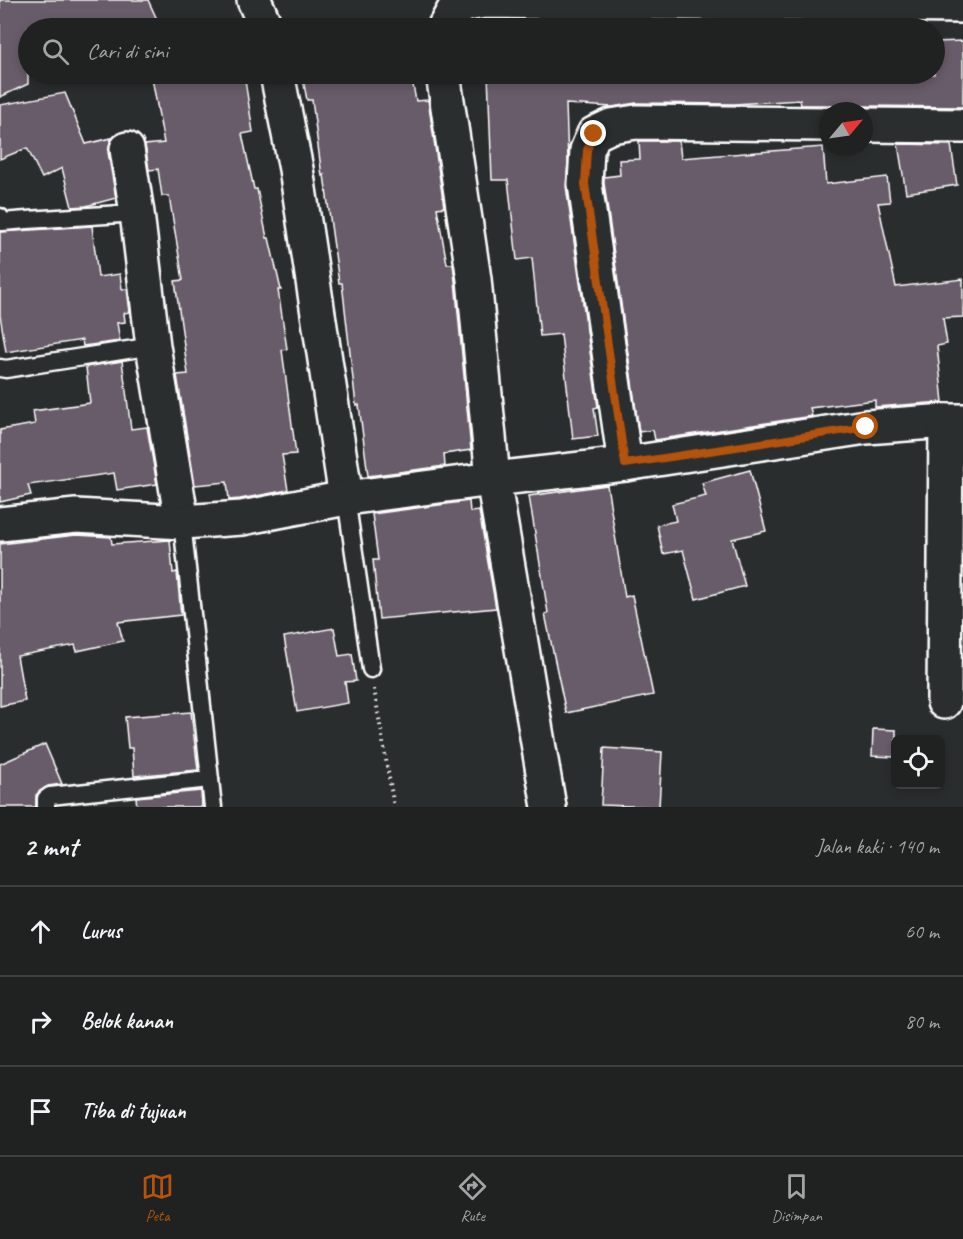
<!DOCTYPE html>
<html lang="id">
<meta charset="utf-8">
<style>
body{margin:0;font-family:Caveat,sans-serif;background:#2d2f2f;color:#f1f3f6}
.controls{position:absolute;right:18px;bottom:18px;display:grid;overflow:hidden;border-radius:9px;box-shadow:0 3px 9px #0003}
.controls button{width:54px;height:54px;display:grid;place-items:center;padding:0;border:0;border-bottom:2px solid #3d3f40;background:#202222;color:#f1f3f6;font:30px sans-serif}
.compass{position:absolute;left:819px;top:102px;width:54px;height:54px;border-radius:50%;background:#202222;box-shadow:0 3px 9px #0003;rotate:61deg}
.stop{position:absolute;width:18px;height:18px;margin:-14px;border:4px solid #b45309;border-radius:50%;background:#fff}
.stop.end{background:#b45309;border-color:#fff;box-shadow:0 2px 6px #0008}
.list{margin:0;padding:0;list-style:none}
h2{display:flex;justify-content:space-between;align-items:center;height:78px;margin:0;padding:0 24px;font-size:26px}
h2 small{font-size:20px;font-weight:400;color:#a2a4a5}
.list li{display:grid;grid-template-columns:39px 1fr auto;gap:18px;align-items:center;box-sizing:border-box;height:90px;padding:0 24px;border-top:2px solid #3d3f40}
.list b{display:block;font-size:22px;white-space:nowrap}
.list em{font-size:20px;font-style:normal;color:#a2a4a5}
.icon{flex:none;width:33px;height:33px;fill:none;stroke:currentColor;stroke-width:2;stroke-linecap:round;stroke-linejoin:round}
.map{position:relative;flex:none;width:963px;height:807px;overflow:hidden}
.search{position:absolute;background:#202222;box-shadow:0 3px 9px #0003;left:18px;right:18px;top:18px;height:66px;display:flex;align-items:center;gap:15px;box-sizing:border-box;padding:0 21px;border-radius:33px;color:#a2a4a5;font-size:22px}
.sheet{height:348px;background:#202222}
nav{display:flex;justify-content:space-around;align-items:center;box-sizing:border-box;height:84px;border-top:2px solid #3d3f40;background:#202222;font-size:16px;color:#a2a4a5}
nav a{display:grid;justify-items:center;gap:3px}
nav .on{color:#b45309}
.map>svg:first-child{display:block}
</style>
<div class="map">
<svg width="963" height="807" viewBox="0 0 963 807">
<rect width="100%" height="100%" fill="#2a2d2e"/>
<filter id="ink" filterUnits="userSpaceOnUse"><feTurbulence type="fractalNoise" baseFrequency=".0167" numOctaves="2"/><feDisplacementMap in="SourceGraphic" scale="12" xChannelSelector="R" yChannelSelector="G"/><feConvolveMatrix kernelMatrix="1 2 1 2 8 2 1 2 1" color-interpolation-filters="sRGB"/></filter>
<g filter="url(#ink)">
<g fill="#695c6a" stroke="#fff" stroke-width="1.5">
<path d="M0,0H148L161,28H28V84L0,97Z"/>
<path d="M963,41V107L864,106L855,108L852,111H841L837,108L829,105H801L800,100L734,104L636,103L612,107L566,104L568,162L566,186L598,407L594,408L598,436L573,439L561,334L540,336L532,258L517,260L508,180H492L488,74H563V77L643,82V78H725V74H934V42Z"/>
<path d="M174,74H244L253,132L242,134L254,189H257L267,238H269L281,290H278L287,349L282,350L296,454L282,455L288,490L240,499L229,500L227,482L195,485L177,375L188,374L175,281L183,280L169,196H162L158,169L149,170L145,145L164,143L152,78Z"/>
<path d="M302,74H411L416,101L428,100L444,207L437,208L447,264H453L455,281L471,450L444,454L445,466L368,476L359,405H356L342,283H339L324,175L322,176L312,100H307Z"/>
<path d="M65,93L86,144L111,138L108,152L116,198L86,206L72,207L62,168L42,178L27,148L0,159V105Z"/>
<path d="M639,141H679L681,158L823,147L826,184L887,177L890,202L878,203L896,287L963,279V317L943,318L947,344L937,346L943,402L875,407V400L810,408L812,416L655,440L653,430L639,432L604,183V177L620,175L619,160L640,159Z"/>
<path d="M898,144L951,145L957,185L906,193Z"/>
<path d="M92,226L98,277L120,274L122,289H127L130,312L124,313L125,322L117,323L120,341L83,346L82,340L6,352L0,315V232Z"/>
<path d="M122,361L131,429L147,427L157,484L117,490L114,473L28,485L31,495L0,502V430L35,424L33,411L90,403L86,367Z"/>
<path d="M750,470L766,531L732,539L745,586L696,599L683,550L663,554L657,525L676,521L672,504L706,496L702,483Z"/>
<path d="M607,485L625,597L632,595L653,695L566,713L545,614L548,613L529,496Z"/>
<path d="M469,501L470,512L479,511L496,608L379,619L373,560H378L372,514Z"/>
<path d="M76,535L111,537L112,544L170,540L173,573L177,572L181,615L118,622L123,641L77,651L75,645L17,656L25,701L0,706V544Z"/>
<path d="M334,628L339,656L352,654L356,681L345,682L348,703L297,712L284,637Z"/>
<path d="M191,712L198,770L134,776L132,748H128L125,717Z"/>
<path d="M873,729L896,730V757L872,756Z"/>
<path d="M45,744L62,784L48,786L40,791L36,795V807H0V764Z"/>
<path d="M604,748L662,752L659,807L601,805Z"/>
<path d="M201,791L202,807H137L136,797Z"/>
</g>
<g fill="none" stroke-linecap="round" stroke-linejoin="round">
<defs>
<g id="lane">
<path d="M0,217L2,222L27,220L137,213"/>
<path d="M0,368L6,369L153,346"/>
<path d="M346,498L371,669"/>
<path d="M182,522L213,807"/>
<path d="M46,807V799L50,796L210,779"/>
</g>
<g id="street">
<path d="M254,0L266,28"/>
<path d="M444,28L454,10L467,4L484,1L963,6"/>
<path d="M277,74L296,169L346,498"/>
<path d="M443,74L474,279L493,479L549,807"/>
<path d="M864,125L963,126"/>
<path d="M127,149L137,213L153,346L182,522"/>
<path d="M625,464L585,184L587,150L594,134L611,126L636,122L828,124"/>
<path d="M0,524L76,516L182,522L242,518L346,498L493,479L625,464L866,427L946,421H963"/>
<path d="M944,702L946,421"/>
</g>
</defs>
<use href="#lane" stroke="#fff" stroke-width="21"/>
<use href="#street" stroke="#fff" stroke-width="38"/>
<path stroke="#fff" stroke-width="4" stroke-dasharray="1.5 4.5" stroke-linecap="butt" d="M374,689L394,807"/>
<use href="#lane" stroke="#2a2d2e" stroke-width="16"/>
<use href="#street" stroke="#2a2d2e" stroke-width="33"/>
</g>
</g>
<g fill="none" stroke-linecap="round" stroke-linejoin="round" filter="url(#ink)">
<path stroke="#b45309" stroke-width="8" d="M594,134L587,150L585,184L625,464L866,427"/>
</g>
</svg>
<div class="controls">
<button><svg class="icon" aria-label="locate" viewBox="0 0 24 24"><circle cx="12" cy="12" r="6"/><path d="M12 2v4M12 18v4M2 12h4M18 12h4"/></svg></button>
</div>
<svg class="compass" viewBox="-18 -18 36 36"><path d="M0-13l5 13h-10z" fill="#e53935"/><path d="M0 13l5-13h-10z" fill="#a2a4a5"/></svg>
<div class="stop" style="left:866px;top:427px"></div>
<div class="stop end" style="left:594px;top:134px"></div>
<div class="search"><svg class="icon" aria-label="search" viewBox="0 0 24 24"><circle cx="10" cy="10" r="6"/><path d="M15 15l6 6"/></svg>Cari di sini</div>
</div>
<section class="sheet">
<h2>2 mnt<small>Jalan kaki · 140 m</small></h2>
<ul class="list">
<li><svg class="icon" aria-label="ahead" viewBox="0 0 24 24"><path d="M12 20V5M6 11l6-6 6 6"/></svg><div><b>Lurus</b></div><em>60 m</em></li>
<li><svg class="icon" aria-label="right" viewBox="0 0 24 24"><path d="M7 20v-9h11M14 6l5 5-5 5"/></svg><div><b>Belok kanan</b></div><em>80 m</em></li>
<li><svg class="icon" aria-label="arrive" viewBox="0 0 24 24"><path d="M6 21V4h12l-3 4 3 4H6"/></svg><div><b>Tiba di tujuan</b></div></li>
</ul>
</section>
<nav>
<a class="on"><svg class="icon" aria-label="map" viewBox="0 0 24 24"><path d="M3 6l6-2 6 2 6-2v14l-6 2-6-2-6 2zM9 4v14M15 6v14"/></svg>Peta</a>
<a><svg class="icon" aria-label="directions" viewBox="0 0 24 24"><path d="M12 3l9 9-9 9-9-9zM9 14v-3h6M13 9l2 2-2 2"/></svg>Rute</a>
<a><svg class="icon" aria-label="saved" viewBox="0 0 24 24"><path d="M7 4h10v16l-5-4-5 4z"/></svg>Disimpan</a>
</nav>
